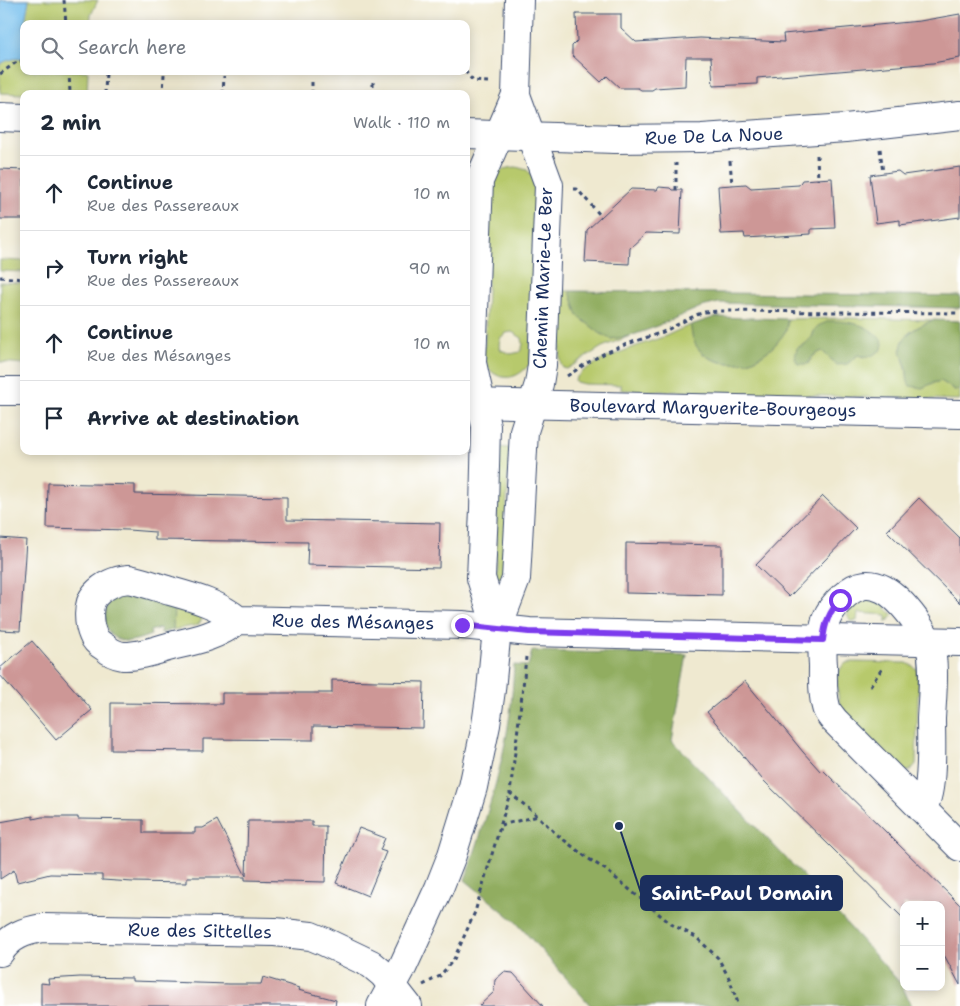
<!DOCTYPE html>
<meta charset="utf-8">
<style>
body{margin:0;font-family:"Shantell Sans",sans-serif;background:#f2f2f3;color:#1f2937}
.controls{position:absolute;right:15px;bottom:15px;display:grid;overflow:hidden;border-radius:10px;box-shadow:0 2px 12px #0003}
.controls button{width:45px;height:45px;display:grid;place-items:center;padding:0;border:0;border-bottom:1px solid #e0e1e3;background:#fff;color:#1f2937;font:25px sans-serif}
.stop{position:absolute;width:15px;height:15px;margin:-11px;border:4px solid #7c3aed;border-radius:50%;background:#fff}
.stop.end{background:#7c3aed;border-color:#fff;box-shadow:0 1px 5px #0008}
.list{margin:0;padding:0;list-style:none}
h2{display:flex;justify-content:space-between;align-items:center;height:65px;margin:0;padding:0 20px;font-size:21px}
h2 small{font-size:16px;font-weight:400;color:#747a83}
.list li{display:grid;grid-template-columns:32px 1fr auto;gap:15px;align-items:center;box-sizing:border-box;height:75px;padding:0 20px;border-top:1px solid #e0e1e3}
.list b{display:block;font-size:19px;white-space:nowrap}
.list p{margin:0;font-size:16px;white-space:nowrap;color:#747a83}
.list em{font-size:16px;font-style:normal;color:#747a83}
.icon{flex:none;width:28px;height:28px;fill:none;stroke:currentColor;stroke-width:2;stroke-linecap:round;stroke-linejoin:round}
.map{position:relative;flex:none;width:960px;height:1006px;overflow:hidden}
.search{position:absolute;background:#fff;box-shadow:0 2px 12px #0003;left:20px;top:20px;width:450px;height:55px;display:flex;align-items:center;gap:12px;box-sizing:border-box;padding:0 18px;border-radius:10px;color:#747a83;font-size:19px}
.panel{position:absolute;background:#fff;box-shadow:0 2px 12px #0003;left:20px;top:90px;width:450px;height:365px;border-radius:10px}
.map>svg:first-child{display:block}
</style>
<div class="map">
<svg width="960" height="1006" viewBox="0 0 960 1006">
<rect width="100%" height="100%" fill="#fff"/>
<filter id="ink" filterUnits="userSpaceOnUse"><feTurbulence type="fractalNoise" baseFrequency=".02" numOctaves="2"/><feDisplacementMap in="SourceGraphic" scale="10" xChannelSelector="R" yChannelSelector="G"/><feConvolveMatrix kernelMatrix="1 2 1 2 8 2 1 2 1" color-interpolation-filters="sRGB"/></filter>
<filter id="wash" filterUnits="userSpaceOnUse"><feTurbulence type="fractalNoise" baseFrequency=".0096" numOctaves="4" result="noise"/><feDisplacementMap in="SourceGraphic" scale="20" xChannelSelector="R" yChannelSelector="G"/><feGaussianBlur stdDeviation="1.12" result="paint"/><feColorMatrix in="noise" values="0 0 0 0 0 0 0 0 0 0 0 0 0 0 0 0 0 1.4 0 .05"/><feComposite in="paint" operator="in"/></filter>
<g filter="url(#wash)">
<rect width="100%" height="100%" fill="#efe9d0"/>
<g fill="#b7c96c" stroke="#697c65" fill-rule="evenodd">
<path d="M0,0H98L91,15L90,24H24V71H88L87,94H24L0,93Z"/>
<path d="M516,167L527,170L535,179L530,364C521,374 512,380 499,376C494,374 492,372 489,369C487,365 486,361 484,357L492,181C499,170 503,168 516,167ZM512,332L522,338L523,345L520,352L511,354L501,350L499,345L500,338L506,333Z"/>
<path d="M0,260L24,261V272L0,271Z"/>
<path d="M0,282L24,283V364L0,362Z"/>
<path d="M563,291H570L578,316L601,334L611,339L630,336L602,347L567,369L563,368L561,365L560,357Z"/>
<path d="M847,318L933,320L916,328L908,334L902,354L907,372L908,382L922,388L933,383L941,381L954,390H960V400L621,390V385L584,384L576,382L575,380C584,362 646,343 666,336C674,332 683,328 691,325C691,349 707,362 731,363C737,363 745,363 751,361C759,358 768,351 774,346C778,341 783,336 786,330C787,327 787,322 787,319ZM818,326L864,357L858,355L847,364L830,357L822,351L813,356L808,364L797,348C803,345 808,343 812,337C814,332 814,330 818,326Z"/>
<path d="M499,447L509,448L504,577H495Z"/>
<path d="M865,597L878,600L893,615L887,622V615L858,613L857,621H850L847,614Z"/>
<path d="M174,606L196,613L201,615L202,619L198,625L173,630Z"/>
<path d="M849,662L907,663L913,666L916,669H919L916,764L911,770L906,772L901,770L842,710C837,697 832,667 849,662Z"/>
</g>
<g fill="#91ad60" stroke="#566e5f">
<path d="M570,291L960,296V308L719,303L701,307L650,329L630,336L611,339L601,334L578,316Z"/>
<path d="M715,317L787,319C787,322 787,327 786,330C783,336 778,341 774,346C768,351 758,358 751,361C745,363 737,363 731,363C707,362 691,349 691,325Z"/>
<path d="M933,320L960,321V390H955L941,381L933,383L922,388L910,386C906,380 908,374 906,367C905,363 903,359 902,355C897,335 918,327 933,320Z"/>
<path d="M829,321C850,321 871,324 883,343L882,349C873,356 869,358 858,355L847,364L837,365L822,351L813,356L808,364H798L795,358L797,348L805,344L812,337L815,329L818,326Z"/>
<path d="M125,593L174,606L173,630L161,633L160,628L150,631L151,635C142,638 133,642 124,641C101,638 98,606 117,595C119,594 122,594 125,593Z"/>
<path d="M532,651L687,655L672,740L811,884L902,985L911,1006H591L516,922L465,880C484,826 502,771 510,714C512,698 513,681 514,665L528,666Z"/>
</g>
<path fill="#74bfed" stroke="#4877a6" d="M0,0H29C28,5 25,20 25,24H24V59C14,58 9,59 0,64Z"/>
<g id="blocks">
<g fill="#cd9796">
<path d="M576,14H621V28L636,42L700,38L784,42L783,34L920,21L960,14V58L933,63L757,78V84L713,86L711,57H686L685,86L655,88L652,90H641L638,88H620L607,76L601,82L572,55V46L577,41Z"/>
<path d="M960,167V217L900,225V220L876,223L870,175L898,171L903,175Z"/>
<path d="M0,169L24,170V219H0Z"/>
<path d="M832,178L835,228L811,229V234L745,238L744,233L721,234L718,186L746,184L751,188L799,185L802,180Z"/>
<path d="M659,187L670,188L672,190H682L680,234L646,233L630,248L629,264L585,262L587,230L631,189L657,190Z"/>
<path d="M48,483L135,485V494L287,497V520L440,523L439,568L307,565L308,542L155,540V532L128,530L47,528Z"/>
<path d="M823,496L856,528L789,597L756,565Z"/>
<path d="M919,498L960,538V603L887,531Z"/>
<path d="M0,538L26,540L20,631L0,630Z"/>
<path d="M626,543L722,545V595L626,593Z"/>
<path d="M32,641L92,710L56,740L0,675V668Z"/>
<path d="M332,680L424,682L423,728L313,726V740L203,739V751L111,750V703L222,704V693H332Z"/>
<path d="M745,681L803,752L821,772L823,770L960,905V985L941,949V905H904V919L762,779L707,712Z"/>
<path d="M33,816V819L42,817H78V819L143,820V833H195V828H203L217,820L246,876L248,821H312V826H326L325,882L245,880V877H187V883L133,882L102,880V875L50,874L17,882L14,870L0,879V822Z"/>
<path d="M359,828L385,838L380,850L386,852L368,896L336,883Z"/>
<path d="M504,972L513,973L543,1006H479L494,992L495,980Z"/>
<path d="M80,977L132,978V981L229,984H261L263,977L299,988L298,990L336,1000L335,1006H41V983L49,984L48,979Z"/>
</g>
</g>
</g>
<g filter="url(#ink)">
<use href="#blocks" fill-opacity="0" stroke="#3b4b6f" stroke-width="1"/>
<g fill="none" stroke-linecap="round" stroke-linejoin="round">
<defs>
<g id="minor">
<path d="M0,117L24,118"/>
<path d="M466,134L615,139L702,138L846,128L960,115"/>
<path d="M238,620C219,635 198,640 175,645C160,649 139,657 123,656C117,655 110,652 106,648C101,645 95,641 93,635C88,624 87,604 95,595C104,585 116,580 129,579C143,582 157,587 170,591C195,598 218,604 238,620L462,625L529,632L960,642"/>
<path d="M497,629L481,578L484,509L486,426L472,363L479,181L516,95L519,0"/>
<path d="M922,809C934,792 931,741 931,719C932,698 936,662 929,643C925,635 919,627 915,620C898,597 872,569 844,596C837,602 830,610 826,620C822,634 822,651 823,666C823,679 822,694 826,707C827,712 831,716 834,720L960,847"/>
<path d="M0,952C10,936 25,931 42,928L275,932L311,936L323,941L371,964L383,974L408,1006"/>
<path d="M381,1006L403,966L439,888L452,855L473,787L486,725L491,690L497,629L516,579L524,431L539,384L542,365L549,185L516,95"/>
</g>
<g id="tertiary">
<path d="M0,391H24"/>
<path d="M466,403L960,414"/>
</g>
</defs>
<use href="#minor" stroke="#3b4b6f" stroke-width="30"/>
<use href="#tertiary" stroke="#3b4b6f" stroke-width="30"/>
<g stroke="#3b4b6f" stroke-width="3" stroke-dasharray="4 4" stroke-linecap="butt">
<path d="M64,0L66,24"/>
<path d="M69,71L70,94"/>
<path d="M465,71L473,81L488,82"/>
<path d="M0,74L18,61H24"/>
<path d="M105,94L106,71"/>
<path d="M163,94L164,74"/>
<path d="M223,94L224,76"/>
<path d="M312,94V79"/>
<path d="M373,94V82"/>
<path d="M880,149L883,173"/>
<path d="M817,155L818,180"/>
<path d="M730,161L732,185"/>
<path d="M574,189H577L601,216"/>
<path d="M676,190V163"/>
<path d="M0,277L24,279"/>
<path d="M567,376L587,363L605,353L627,344L663,332L696,315L705,312L719,311L960,313"/>
<path d="M526,657L524,678L510,793L538,816L555,833L586,857L606,870L671,924L696,937L718,958L729,978L739,1006"/>
<path d="M870,686L882,669V666"/>
<path d="M501,825L538,816"/>
<path d="M423,985L440,976L454,959L475,912L510,793"/>
</g>
<use href="#minor" stroke="#fff" stroke-width="28"/>
<use href="#tertiary" stroke="#fff" stroke-width="28"/>
</g>
</g>
<g fill="none" stroke-linecap="round" stroke-linejoin="round" filter="url(#ink)">
<path stroke="#7c3aed" stroke-width="6" d="M462,625L529,632L823,640C825,623 829,612 840,600"/>
</g>
<g text-anchor="middle" stroke-width="4" stroke-linejoin="round" paint-order="stroke">
<g font-size="18" fill="#1b2f5e" stroke="#fff">
<text transform="translate(714 136) rotate(-2)" y="6">Rue De La Noue</text>
<text transform="translate(543 278) rotate(-88)" y="6">Chemin Marie-Le Ber</text>
<text transform="translate(713 408) rotate(1)" y="6">Boulevard Marguerite-Bourgeoys</text>
<text transform="translate(353 622) rotate(1)" y="6">Rue des Mésanges</text>
<text transform="translate(200 931) rotate(1)" y="6">Rue des Sittelles</text>
</g>
</g>
<path fill="none" stroke="#1b2f5e" stroke-width="2" d="M619 826L641 893"/>
<circle fill="#1b2f5e" stroke="#fff" stroke-width="2" cx="619" cy="826" r="5"/>
<rect fill="#1b2f5e" stroke="#1b2f5e" stroke-width="2" x="641" y="876" width="201" height="34" rx="5"/>
<g font-size="19" text-anchor="middle" font-weight="bold" fill="#fff">
<text x="742" y="900">Saint-Paul Domain</text>
</g>
</svg>
<div class="controls">
<button>+</button>
<button>−</button>
</div>
<div class="stop" style="left:840px;top:600px"></div>
<div class="stop end" style="left:462px;top:625px"></div>
<div class="search"><svg class="icon" aria-label="search" viewBox="0 0 24 24"><circle cx="10" cy="10" r="6"/><path d="M15 15l6 6"/></svg>Search here</div>
<section class="panel">
<h2>2 min<small>Walk · 110 m</small></h2>
<ul class="list">
<li><svg class="icon" aria-label="ahead" viewBox="0 0 24 24"><path d="M12 20V5M6 11l6-6 6 6"/></svg><div><b>Continue</b><p>Rue des Passereaux</p></div><em>10 m</em></li>
<li><svg class="icon" aria-label="right" viewBox="0 0 24 24"><path d="M7 20v-9h11M14 6l5 5-5 5"/></svg><div><b>Turn right</b><p>Rue des Passereaux</p></div><em>90 m</em></li>
<li><svg class="icon" aria-label="ahead" viewBox="0 0 24 24"><path d="M12 20V5M6 11l6-6 6 6"/></svg><div><b>Continue</b><p>Rue des Mésanges</p></div><em>10 m</em></li>
<li><svg class="icon" aria-label="arrive" viewBox="0 0 24 24"><path d="M6 21V4h12l-3 4 3 4H6"/></svg><div><b>Arrive at destination</b></div></li>
</ul>
</section>
</div>
